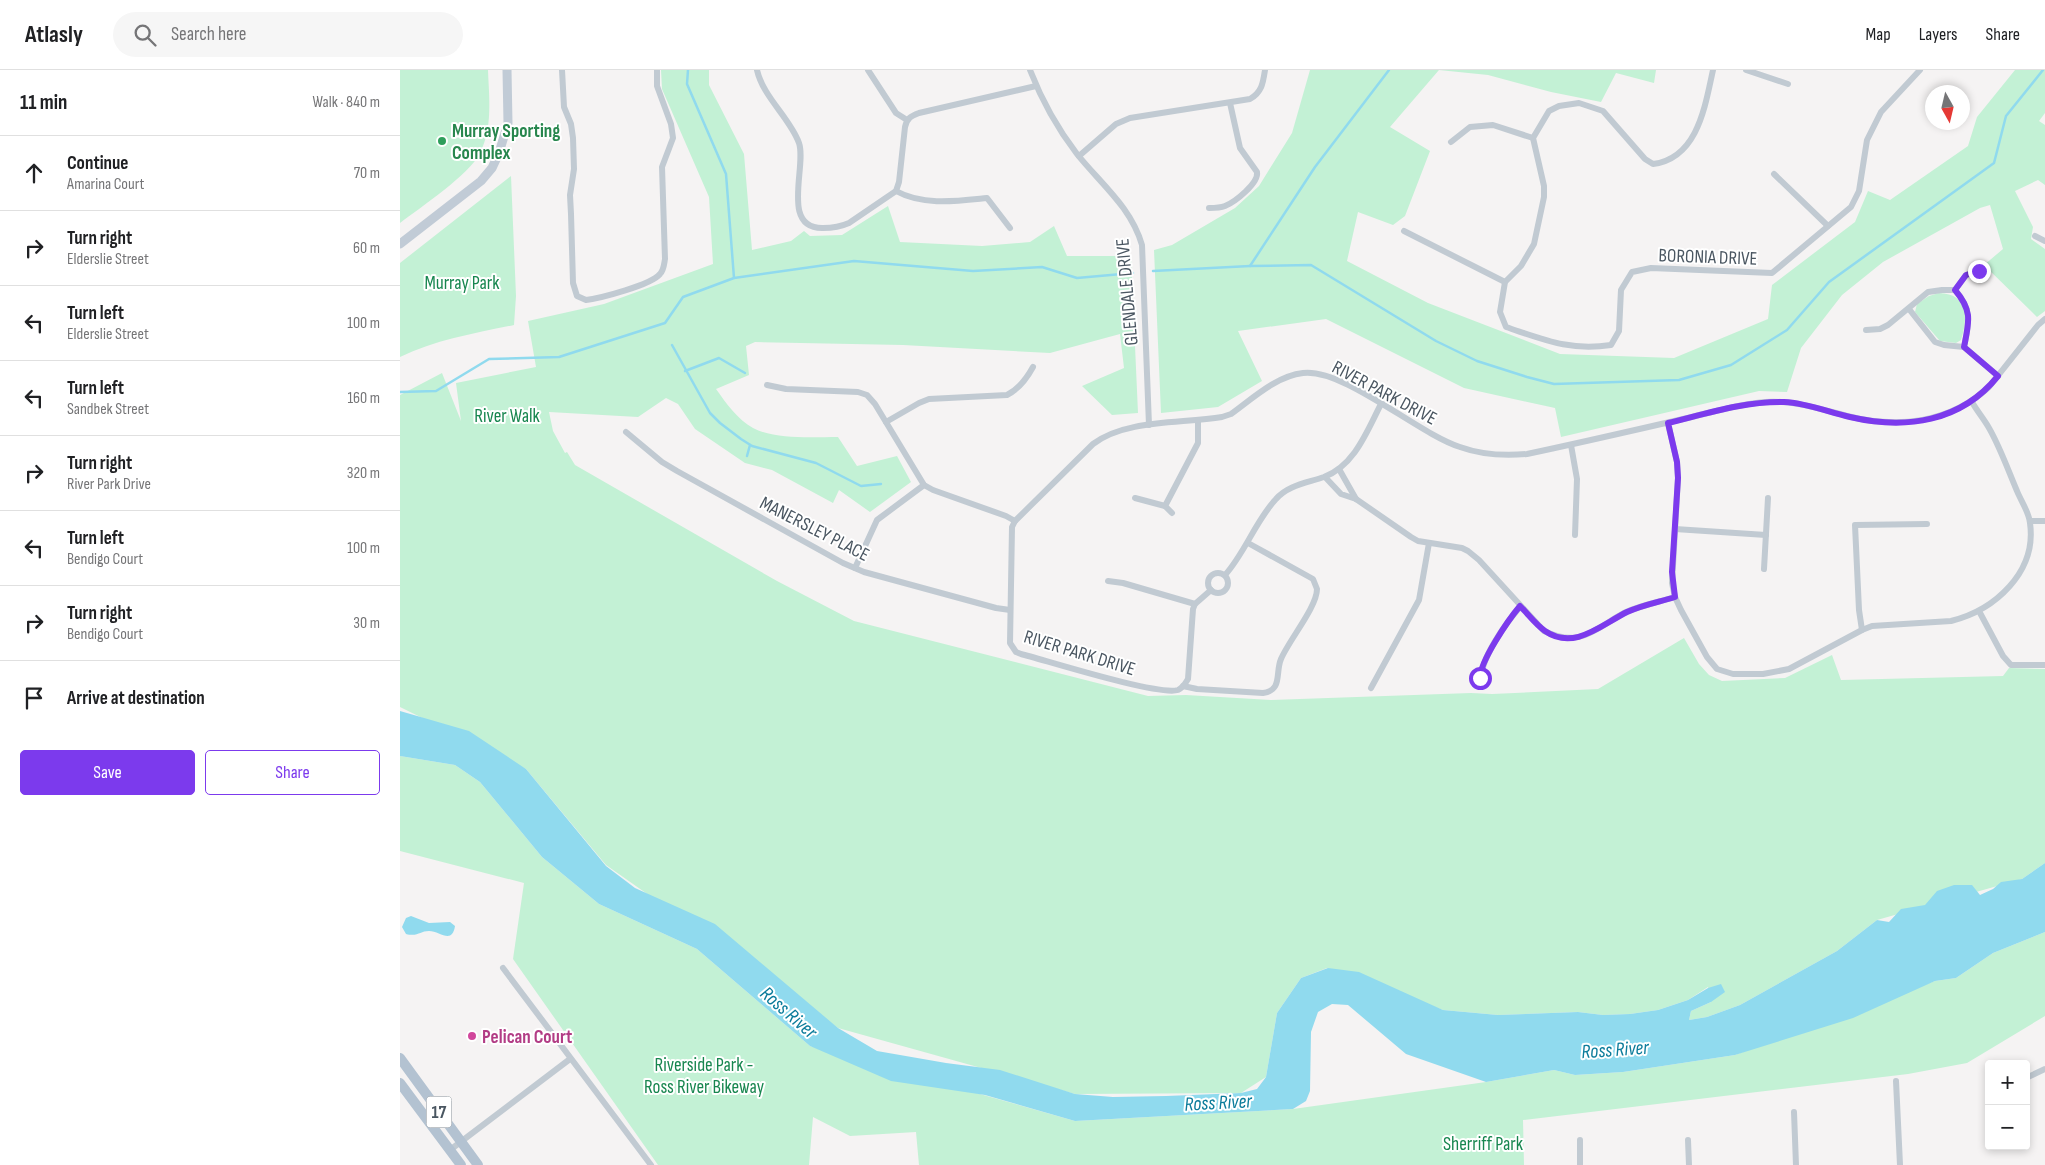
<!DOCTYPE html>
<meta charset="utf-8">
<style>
body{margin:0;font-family:"Sofia Sans Condensed",sans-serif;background:#f6f6f6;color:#202124}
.controls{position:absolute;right:15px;bottom:15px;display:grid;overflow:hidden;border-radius:5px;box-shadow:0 2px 8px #0003}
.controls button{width:45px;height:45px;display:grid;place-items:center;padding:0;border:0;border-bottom:1px solid #e0e0e0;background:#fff;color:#202124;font:25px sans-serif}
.compass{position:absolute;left:1525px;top:15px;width:45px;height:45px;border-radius:50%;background:#fff;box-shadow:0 2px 8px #0003;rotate:172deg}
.stop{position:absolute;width:15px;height:15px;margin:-11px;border:4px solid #7c3aed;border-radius:50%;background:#fff}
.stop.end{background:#7c3aed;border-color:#fff;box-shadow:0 1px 5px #0008}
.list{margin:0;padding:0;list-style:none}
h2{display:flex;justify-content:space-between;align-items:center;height:65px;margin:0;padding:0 20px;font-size:21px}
h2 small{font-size:16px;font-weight:400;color:#757577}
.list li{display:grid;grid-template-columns:32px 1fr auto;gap:15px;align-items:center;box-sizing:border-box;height:75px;padding:0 20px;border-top:1px solid #e0e0e0}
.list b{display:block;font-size:19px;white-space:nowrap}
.list p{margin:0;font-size:16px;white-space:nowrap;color:#757577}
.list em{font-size:16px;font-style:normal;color:#757577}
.actions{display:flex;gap:10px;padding:15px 20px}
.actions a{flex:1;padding:11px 0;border:1px solid #7c3aed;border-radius:5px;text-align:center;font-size:18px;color:#7c3aed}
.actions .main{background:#7c3aed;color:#fff}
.icon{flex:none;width:28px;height:28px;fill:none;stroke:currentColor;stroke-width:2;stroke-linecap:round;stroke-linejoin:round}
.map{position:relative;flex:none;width:1645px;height:1095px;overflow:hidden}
header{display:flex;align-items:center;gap:30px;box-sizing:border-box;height:70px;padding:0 25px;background:#fff;border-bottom:1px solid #e0e0e0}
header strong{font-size:24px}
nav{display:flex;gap:28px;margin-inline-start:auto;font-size:18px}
.search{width:350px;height:45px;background:#f6f6f6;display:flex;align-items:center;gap:12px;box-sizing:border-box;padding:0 18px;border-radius:28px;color:#757577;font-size:19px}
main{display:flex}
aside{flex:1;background:#fff}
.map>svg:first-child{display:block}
</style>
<header>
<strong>Atlasly</strong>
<div class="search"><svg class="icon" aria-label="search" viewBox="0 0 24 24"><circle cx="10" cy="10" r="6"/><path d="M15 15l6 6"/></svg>Search here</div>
<nav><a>Map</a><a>Layers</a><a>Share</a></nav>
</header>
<main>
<aside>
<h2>11 min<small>Walk · 840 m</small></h2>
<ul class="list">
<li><svg class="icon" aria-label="ahead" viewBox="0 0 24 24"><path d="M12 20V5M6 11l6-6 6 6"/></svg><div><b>Continue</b><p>Amarina Court</p></div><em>70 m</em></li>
<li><svg class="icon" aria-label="right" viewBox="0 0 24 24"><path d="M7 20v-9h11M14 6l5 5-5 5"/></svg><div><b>Turn right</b><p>Elderslie Street</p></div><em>60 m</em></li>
<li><svg class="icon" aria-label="left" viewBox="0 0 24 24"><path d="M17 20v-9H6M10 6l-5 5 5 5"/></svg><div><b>Turn left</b><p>Elderslie Street</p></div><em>100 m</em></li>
<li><svg class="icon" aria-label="left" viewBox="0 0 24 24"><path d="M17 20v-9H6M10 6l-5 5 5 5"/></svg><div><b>Turn left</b><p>Sandbek Street</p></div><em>160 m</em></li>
<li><svg class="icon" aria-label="right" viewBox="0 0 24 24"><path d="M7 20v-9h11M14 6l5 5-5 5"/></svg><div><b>Turn right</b><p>River Park Drive</p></div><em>320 m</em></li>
<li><svg class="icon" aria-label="left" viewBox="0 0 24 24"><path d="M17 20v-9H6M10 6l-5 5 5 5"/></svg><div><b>Turn left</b><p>Bendigo Court</p></div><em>100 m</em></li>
<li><svg class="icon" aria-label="right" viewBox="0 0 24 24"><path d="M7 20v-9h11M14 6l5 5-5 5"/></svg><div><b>Turn right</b><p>Bendigo Court</p></div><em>30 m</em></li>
<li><svg class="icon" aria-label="arrive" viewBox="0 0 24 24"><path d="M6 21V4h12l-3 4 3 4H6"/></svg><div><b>Arrive at destination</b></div></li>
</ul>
<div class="actions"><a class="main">Save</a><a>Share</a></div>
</aside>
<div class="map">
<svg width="1645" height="1095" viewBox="0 0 1645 1095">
<rect width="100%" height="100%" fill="#f5f3f3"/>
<g fill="#c3f1d5">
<path d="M0,0H88C89,27 93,58 80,83C69,105 21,137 0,153Z"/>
<path d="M261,0H309V15L344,84L352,180L391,171L404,161L410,166L442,165L488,136L500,172L582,176L630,172L654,156L667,186H731L738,343L712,345L682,316L724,298L720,264L650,283L503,275L355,272L346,276L349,305L316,319C326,333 338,350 353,358C376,370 413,367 438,367L457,396L497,386L511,412L470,442L439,420L433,433L372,400L345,393L295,359L278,334L266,328L238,347L149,342L153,361L165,383L167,382L175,395L377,511L454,551L748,626L786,625L871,630L1071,623L1092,624L1198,619L1284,568L1299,594L1309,605L1322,611L1385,608L1432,585L1441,610L1603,606L1609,598L1645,599V793L1622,809L1477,850L1437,881L1340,935L1307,947L1289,950L1291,941L1311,932L1308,917L1288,930L1258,940L1230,944L1203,945L1178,942L1098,945L1043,940L927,898L901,908L877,943L866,1007L841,1023L675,1024L438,958L206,795L126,699L0,637V325L42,303L61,351L56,313L136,297L128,251L204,234L313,194L309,127L262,19Z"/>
<path d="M910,0H1256L1254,13L1216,3L1201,32L1151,22L1088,5L1039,0L990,57L1030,81L1005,146L993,155L958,142L947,191L1028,233L1160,284L1274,288L1368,249L1372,215L1455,152L1468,121L1490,130L1568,76L1577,47L1615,0H1645V43L1639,51L1645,55V115L1638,110L1615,121L1633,157L1631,169L1645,179V241L1637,247L1584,195L1603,179L1590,135L1580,138L1483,192L1442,225L1401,278L1387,322L1359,321L1161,367L1155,338L1064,318L926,249L838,261L862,311L818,337L761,343L754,180L772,175L835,138L859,116L892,63Z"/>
<path d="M111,106L116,226L114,255C76,263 35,270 0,287V193Z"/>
<path d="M1539,223C1569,224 1568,248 1561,270L1556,273L1540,271L1515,242L1517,234L1529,226Z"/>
<path d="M0,686L55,695L80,712L142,787L199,834L297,879L410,976L675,1051L893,1039L1086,1012L1154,1000L1175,1005L1223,1002L1335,985L1535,911L1556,908L1593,883L1645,862V946L1567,993L1508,1004L1123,1050L1124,1095H519L516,1062L450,1066L413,1047L409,1095H258L113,889L124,813L0,781Z"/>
</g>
<g fill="#90daee">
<path d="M0,641L69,661L126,699L206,796L235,818L315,854L438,958L477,981L546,993L600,1000L675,1024L713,1027L766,1026L841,1023L857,1019L866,1007L877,943L901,908L928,898L959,902L1043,940L1098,945L1178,942L1203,945L1230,944L1258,940L1288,930L1308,918L1321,914L1325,922L1311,932L1291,941L1289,950L1307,947L1340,935L1437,881L1477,850L1489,852L1501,839L1525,835L1537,821L1554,815H1572L1580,825L1593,819L1601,812L1622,809L1645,793V862L1593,883L1556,908L1535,911L1453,948L1335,985L1223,1002L1175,1005L1154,1000L1086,1012L1006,984L948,935L932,934L918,942L911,962L910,1021L906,1031L893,1039L675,1051L585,1025L491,1011L410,976L297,879L199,834L142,787L80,712L55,695L0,686Z"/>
<path d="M11,846L29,853L50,852L55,856C52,875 40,861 29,861C20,861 18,867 6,864L2,857L6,848Z"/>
</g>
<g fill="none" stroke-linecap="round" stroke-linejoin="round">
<g stroke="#90daee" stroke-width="2.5">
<path d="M288,0L287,14L326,104L334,208"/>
<path d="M850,196L915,97L989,0"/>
<path d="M753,201L850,196L911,195L1036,271L1077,291L1127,307L1154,314L1279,310L1331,295L1387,260L1429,212L1594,93L1606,46L1643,0"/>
<path d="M272,275L310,343L320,353L341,369L352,376L416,393L461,416L481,414"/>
<path d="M285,301L319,288L345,303"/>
<path d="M0,322L36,321L89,289L159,287L265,253L283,227L334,208L454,191L573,201L642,197L677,208L733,203"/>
<path d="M347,386L350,375"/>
</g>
<g stroke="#c1cad2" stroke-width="6">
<path d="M162,0L164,37L171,54L173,68L174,99L170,125L171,144L173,213L177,226L186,230C201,228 251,215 260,204C264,200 264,194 265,189L262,97L273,68L271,54L257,16V0"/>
<path d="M357,0C363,27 390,48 399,73C407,96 380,159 423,158C432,158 440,157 449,153L496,121L499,112L505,57C507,48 511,46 519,43L636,16"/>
<path d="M468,0L496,43L507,50"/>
<path d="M630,0C642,31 657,58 677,84C701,114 731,137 742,175L749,355"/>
<path d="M1313,0C1305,36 1298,88 1253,94L1245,89L1203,41L1179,33L1159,36L1149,41L1133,68L1144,116V127L1134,174L1121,196L1105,212L1100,242L1106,257C1145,270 1169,281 1211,275L1219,261L1221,220L1232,202L1251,198L1372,203L1451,137L1459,121L1467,70L1481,42L1520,0"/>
<path d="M1346,0L1388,14"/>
<path d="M1051,72L1070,57L1093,55L1133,68"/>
<path d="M679,86L716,54L730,48L850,29C862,22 863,13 865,0"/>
<path d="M1374,104L1428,156"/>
<path d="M496,121C523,136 557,131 587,128L610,158"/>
<path d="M809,138C814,138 820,138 825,136C835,132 859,113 857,102L840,78L830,33"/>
<path d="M1004,161L1105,212"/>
<path d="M1635,166L1645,171"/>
<path d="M1555,220L1566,205L1579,201"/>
<path d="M1509,239L1535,272L1544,275L1564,277L1598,306"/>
<path d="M1466,260L1480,259L1488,255L1528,222L1542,220H1555C1573,241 1569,252 1564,277"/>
<path d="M367,315L386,319L458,322L467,325L475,334L524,415L533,420L606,446L615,451"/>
<path d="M486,352L519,333L529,329L607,325C619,319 627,308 633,297"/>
<path d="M1268,353L1277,392L1278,408L1272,513L1275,527L1281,540L1307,587L1317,599L1333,604H1363L1389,599L1462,560L1472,556L1551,551C1595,540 1637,502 1630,453C1629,442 1621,431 1617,421C1608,400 1600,377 1589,358C1584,349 1577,341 1572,332"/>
<path d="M226,362L262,392L277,401L443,493L464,502L596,538L610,540"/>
<path d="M1171,375L1177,409L1175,465"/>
<path d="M939,399L956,429"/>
<path d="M925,407L941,424L956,429L1011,467L1018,471L1062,478L1068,481L1079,490L1144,561C1181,579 1195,558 1226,542C1242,535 1259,532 1275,527"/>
<path d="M735,428L765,436L772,443"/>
<path d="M765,436L798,373V350"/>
<path d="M1630,451H1645"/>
<path d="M1275,459L1366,465"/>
<path d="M455,498L477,450L524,415"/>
<path d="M1364,499L1368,428"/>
<circle cx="818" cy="513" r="10"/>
<path d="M825,505C845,483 856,450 876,429C888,415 907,413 924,407C955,395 967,361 981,334"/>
<path d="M708,511L723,513L795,534"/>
<path d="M811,520L795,534L793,539L788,609C785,614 783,618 778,620C758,626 648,591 621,584L616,582L610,573L612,457L615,451L693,374C726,349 781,354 822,347L831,344C852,329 876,306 903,303C944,298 1017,363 1060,377C1082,385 1104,386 1127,384C1179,373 1231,361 1283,349C1310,343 1338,334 1365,332C1394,330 1420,339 1447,346C1498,359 1550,353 1589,317L1638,255L1645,249"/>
<path d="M1579,541L1603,586L1611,595H1645"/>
<path d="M1462,560L1459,540L1455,455L1527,454"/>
<path d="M1081,614C1078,591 1106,553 1120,537"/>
<path d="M783,616L797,619L863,623C883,620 875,603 881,589C889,570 917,537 917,519L913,509L848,473"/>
<path d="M971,618L1019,530L1029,473"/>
<path d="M103,898L251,1095"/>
<path d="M1626,1008L1645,999"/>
<path d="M1496,1011L1500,1095"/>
<path d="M1394,1042L1396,1095"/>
<path d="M1180,1070V1095"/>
<path d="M1288,1070L1289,1095"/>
<path d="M50,1080L170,989"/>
</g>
<path stroke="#c1cbd6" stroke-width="9" d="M0,174L81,111L92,98L99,83L108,53L107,0"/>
<g stroke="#b3c2d1" stroke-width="10">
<path d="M0,988L78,1095"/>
<path d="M0,1013L61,1095"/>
</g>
</g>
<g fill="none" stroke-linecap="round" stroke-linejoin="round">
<path stroke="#7c3aed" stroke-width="6" d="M1080,608C1080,591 1109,549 1120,536C1128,544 1136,555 1145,561C1174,581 1201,555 1227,542C1242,535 1259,532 1275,527L1272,502L1278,408L1277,392L1268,353C1305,344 1345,331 1384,332C1407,333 1428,342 1450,347C1506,360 1561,352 1598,306L1564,277C1569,252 1573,241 1555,220L1566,205L1579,201"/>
</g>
<circle fill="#2e9e5b" stroke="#fff" stroke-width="2" cx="42" cy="71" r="5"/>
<circle fill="#d1479c" stroke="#fff" stroke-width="2" cx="72" cy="966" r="5"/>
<g text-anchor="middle" stroke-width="4" stroke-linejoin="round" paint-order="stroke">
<rect fill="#fff" stroke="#808990" stroke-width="1" x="26.5" y="1026.5" width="25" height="31" rx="4"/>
<g font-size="18" font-weight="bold" fill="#4a5661">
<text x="39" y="1048">17</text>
</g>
<g font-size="19" font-weight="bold" fill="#27864d" stroke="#fff" text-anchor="start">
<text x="52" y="67">Murray Sporting<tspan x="52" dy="22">Complex</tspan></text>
</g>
<g font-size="19" fill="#4a5661" stroke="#fff">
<text transform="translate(1308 186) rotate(2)" y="7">BORONIA DRIVE</text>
<text transform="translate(726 222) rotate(-95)" y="7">GLENDALE DRIVE</text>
<text transform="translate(985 322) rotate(28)" y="7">RIVER PARK DRIVE</text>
<text transform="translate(415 458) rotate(27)" y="7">MANERSLEY PLACE</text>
<text transform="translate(680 582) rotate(17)" y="7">RIVER PARK DRIVE</text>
</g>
<g font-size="19" fill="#17864f" stroke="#fff">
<text x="62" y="219">Murray Park</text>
<text x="107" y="352">River Walk</text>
<text x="304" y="1001">Riverside Park -<tspan x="304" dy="22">Ross River Bikeway</tspan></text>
<text x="1083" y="1080">Sherriff Park</text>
</g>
<g font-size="19" font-weight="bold" fill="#b23c85" stroke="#fff" text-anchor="start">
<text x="82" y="973">Pelican Court</text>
</g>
<g font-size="20" font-style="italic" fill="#0c7c9b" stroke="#fff">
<text transform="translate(389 942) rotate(41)" y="7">Ross River</text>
<text transform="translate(1215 979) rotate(-4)" y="7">Ross River</text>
<text transform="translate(818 1032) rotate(-3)" y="7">Ross River</text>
</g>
</g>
</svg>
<div class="controls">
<button>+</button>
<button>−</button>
</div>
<svg class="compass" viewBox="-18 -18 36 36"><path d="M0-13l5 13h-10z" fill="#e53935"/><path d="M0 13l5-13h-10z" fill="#757577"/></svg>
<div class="stop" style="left:1080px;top:608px"></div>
<div class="stop end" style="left:1579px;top:201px"></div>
</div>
</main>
